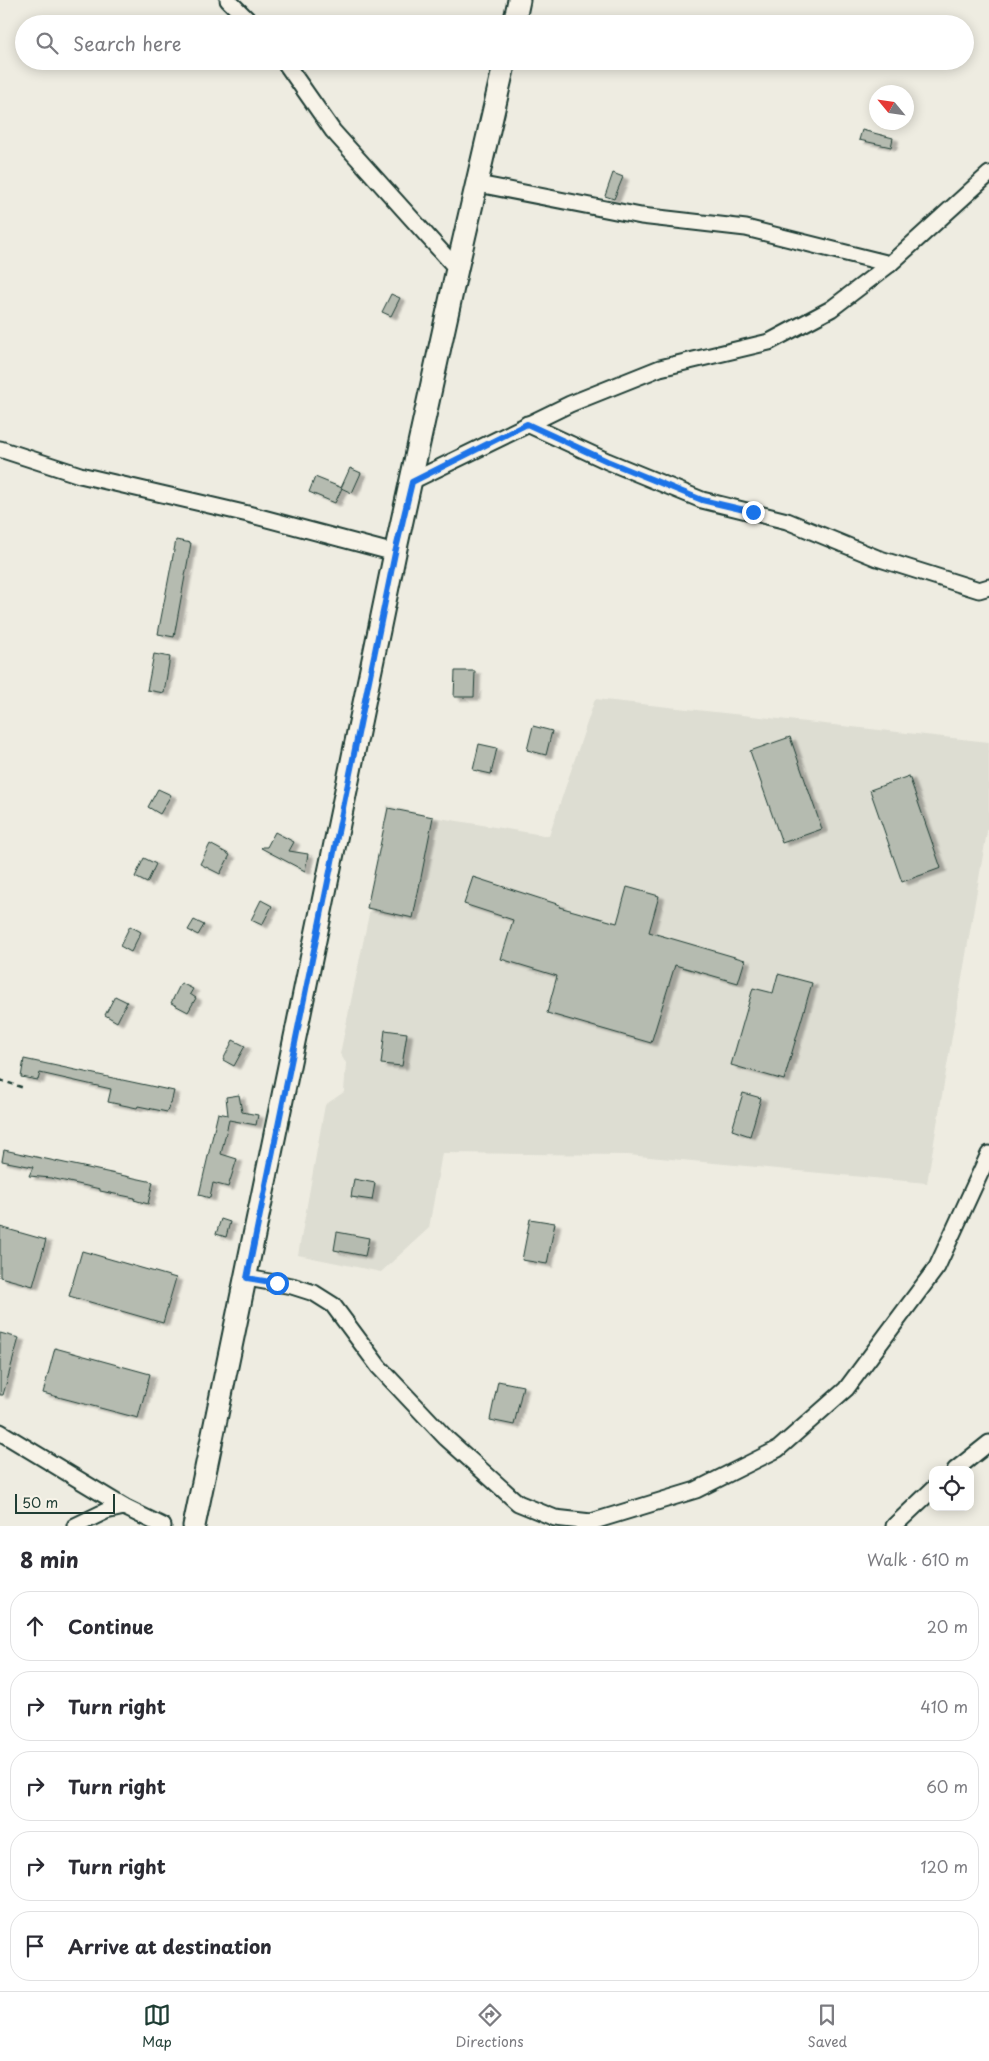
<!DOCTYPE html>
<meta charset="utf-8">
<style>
body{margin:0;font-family:"Playpen Sans",sans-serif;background:#f7f7f7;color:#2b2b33}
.controls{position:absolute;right:15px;bottom:15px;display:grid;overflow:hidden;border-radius:10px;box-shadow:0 2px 12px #0003}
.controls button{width:45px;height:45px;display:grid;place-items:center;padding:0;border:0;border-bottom:1px solid #e1e1e2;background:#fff;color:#2b2b33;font:25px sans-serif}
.compass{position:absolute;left:869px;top:85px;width:45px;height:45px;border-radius:50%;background:#fff;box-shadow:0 2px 12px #0003;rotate:299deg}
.scale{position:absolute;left:15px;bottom:12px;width:100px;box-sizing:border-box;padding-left:5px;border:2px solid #1f3d34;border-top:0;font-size:14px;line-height:18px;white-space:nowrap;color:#1f3d34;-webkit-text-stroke:4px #f7f3e8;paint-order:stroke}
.stop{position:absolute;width:15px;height:15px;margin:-11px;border:4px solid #1a73e8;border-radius:50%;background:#fff}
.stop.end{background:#1a73e8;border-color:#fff;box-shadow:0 1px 5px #0008}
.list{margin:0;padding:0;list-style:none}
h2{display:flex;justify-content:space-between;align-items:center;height:65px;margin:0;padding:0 20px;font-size:21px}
h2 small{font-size:16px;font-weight:400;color:#7c7c81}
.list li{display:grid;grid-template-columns:32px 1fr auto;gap:15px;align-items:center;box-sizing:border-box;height:70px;margin:0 10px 10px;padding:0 10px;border:1px solid #e1e1e2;border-radius:20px}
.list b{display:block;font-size:19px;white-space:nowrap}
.list em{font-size:16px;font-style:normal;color:#7c7c81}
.icon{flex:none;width:28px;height:28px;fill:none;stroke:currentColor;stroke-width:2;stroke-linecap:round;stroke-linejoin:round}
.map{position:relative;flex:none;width:989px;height:1526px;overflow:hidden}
.search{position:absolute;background:#fff;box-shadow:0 2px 12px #0003;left:15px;right:15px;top:15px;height:55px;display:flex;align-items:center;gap:12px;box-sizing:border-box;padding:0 18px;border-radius:28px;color:#7c7c81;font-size:19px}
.sheet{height:465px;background:#fff}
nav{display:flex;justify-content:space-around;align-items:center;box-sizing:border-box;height:70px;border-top:1px solid #e1e1e2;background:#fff;font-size:14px;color:#7c7c81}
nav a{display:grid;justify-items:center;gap:2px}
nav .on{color:#1f3d34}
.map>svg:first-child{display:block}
</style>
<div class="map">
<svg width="989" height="1526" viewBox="0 0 989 1526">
<defs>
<filter id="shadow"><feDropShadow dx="5.5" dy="3" stdDeviation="1" flood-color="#0004"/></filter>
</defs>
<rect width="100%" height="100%" fill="#eeece1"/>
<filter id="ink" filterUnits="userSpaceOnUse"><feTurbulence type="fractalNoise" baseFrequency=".02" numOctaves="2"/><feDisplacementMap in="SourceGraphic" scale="10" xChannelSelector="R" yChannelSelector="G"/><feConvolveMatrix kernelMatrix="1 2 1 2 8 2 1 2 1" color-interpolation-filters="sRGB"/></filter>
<g filter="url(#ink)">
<path fill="#ddddd2" d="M595,699L989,742V820L927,1183L628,1155L442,1153L429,1228L381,1272L298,1255L325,1105L344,1092L346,1063L340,1054L370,909L387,805L433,817L549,836Z"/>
<g fill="#b5bbb0" stroke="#1f3d34" filter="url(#shadow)">
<path d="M862,130L893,138L891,147L859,140Z"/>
<path d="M613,173L623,177L614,199L605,196Z"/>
<path d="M391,294L400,298L391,316L382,312Z"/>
<path d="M350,468L361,473L352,493L341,488Z"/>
<path d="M315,477L342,488L335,503L309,492Z"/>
<path d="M176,540L191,543L174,637L158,634Z"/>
<path d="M154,654L170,657L164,693L147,690Z"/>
<path d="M455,671H475L474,697H454Z"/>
<path d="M533,726L552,731L546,755L527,750Z"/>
<path d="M790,737L822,829L782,843L750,751Z"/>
<path d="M479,744L497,748L491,774L473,770Z"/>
<path d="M909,776L941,868L902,882L870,790Z"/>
<path d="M158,789L171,795L160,814L148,807Z"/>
<path d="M388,808L433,817L413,918L367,908Z"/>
<path d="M275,832L294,842L289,851L308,854L305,871L261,848L262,847H267Z"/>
<path d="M210,844L230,855L220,874L200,864Z"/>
<path d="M144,858L156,864L147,883L135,877Z"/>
<path d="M473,877L560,905L559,907L617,923L627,887L659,896L649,932L745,960L738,983L675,965L651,1043L547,1013L557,976L501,959L513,920L464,904Z"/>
<path d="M261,900L272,906L262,925L251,920Z"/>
<path d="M194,920L204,925L198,935L188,930Z"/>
<path d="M130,926L141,932L131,952L120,946Z"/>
<path d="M778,974L812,983L784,1080L731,1065L753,988L773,993Z"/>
<path d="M181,983L193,989L190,994L196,998L188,1012L171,1003Z"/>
<path d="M115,996L127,1002L117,1022L105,1015Z"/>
<path d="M385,1030L407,1033L402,1066L381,1064Z"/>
<path d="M233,1040L245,1046L234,1066L223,1060Z"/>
<path d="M24,1059L174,1091L171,1103H170L167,1112L138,1106L137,1108L108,1102L111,1089L40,1073L38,1080L21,1077Z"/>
<path d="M743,1093L761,1098L750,1136L732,1130Z"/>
<path d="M239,1095L242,1112L258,1115L256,1125L229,1120L221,1154L237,1159L228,1187L213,1183L210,1198L199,1195L218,1113L228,1115L226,1097Z"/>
<path d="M4,1150L153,1182L148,1204L134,1200L135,1198L100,1191V1189L51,1178L29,1176L33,1167L2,1161Z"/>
<path d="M354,1179L375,1183L372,1200L351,1197Z"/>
<path d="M221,1219L230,1222L226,1237L216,1234Z"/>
<path d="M530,1219L555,1223L547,1264L522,1260Z"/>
<path d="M0,1227L46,1240L33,1286L0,1277Z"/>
<path d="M337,1232L369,1238L365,1256L334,1250Z"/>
<path d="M82,1251L176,1278L163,1323L69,1296Z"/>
<path d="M0,1333L19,1338L3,1395H0Z"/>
<path d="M55,1348L150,1374L138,1418L43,1393Z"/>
<path d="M498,1381L523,1386L514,1425L490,1420Z"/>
</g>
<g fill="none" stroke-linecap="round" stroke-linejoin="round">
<defs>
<g id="minor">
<path d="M228,0L252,24"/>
<path d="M284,61L333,131L457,269"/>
<path d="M478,184L641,216L746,228L890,264"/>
<path d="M527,424L607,461L702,500L787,521L877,558L979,590L989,587"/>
<path d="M0,449L80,475L248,514L395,553"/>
<path d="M412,481L570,404L660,368L769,342L831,309L890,264L989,174"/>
<path d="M247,1278L292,1286L314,1293L333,1305L379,1367L446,1438L518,1503L555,1518L591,1522L696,1490L778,1449L846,1389L937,1267L989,1154"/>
<path d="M0,1432L124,1507L163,1526"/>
<path d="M955,1470L989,1443"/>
<path d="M75,1526L106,1511L124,1507"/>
<path d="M894,1526L933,1489"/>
</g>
<g id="secondary">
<path d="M514,24L519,0"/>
<path d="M194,1526L395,553L457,269L505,61"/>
</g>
</defs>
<use href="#minor" stroke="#1f3d34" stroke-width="19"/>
<use href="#secondary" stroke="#1f3d34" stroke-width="25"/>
<path stroke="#1f3d34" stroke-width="2.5" stroke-dasharray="5 4" stroke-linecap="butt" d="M0,1080L24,1088"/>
<use href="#minor" stroke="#f7f3e8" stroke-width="15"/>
<use href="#secondary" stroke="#f7f3e8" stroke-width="21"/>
</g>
</g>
<g fill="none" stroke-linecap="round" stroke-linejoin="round" filter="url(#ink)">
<path stroke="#1a73e8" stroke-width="6" d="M277,1283L247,1278L395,553L412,482L527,424L607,461L702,500L753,512"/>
</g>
</svg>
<div class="controls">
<button><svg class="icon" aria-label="locate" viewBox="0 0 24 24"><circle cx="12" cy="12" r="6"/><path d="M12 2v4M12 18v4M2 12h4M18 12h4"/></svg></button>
</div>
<svg class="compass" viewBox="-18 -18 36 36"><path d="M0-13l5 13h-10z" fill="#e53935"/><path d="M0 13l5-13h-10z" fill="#7c7c81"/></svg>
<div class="scale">50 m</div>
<div class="stop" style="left:277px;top:1283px"></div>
<div class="stop end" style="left:753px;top:512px"></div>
<div class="search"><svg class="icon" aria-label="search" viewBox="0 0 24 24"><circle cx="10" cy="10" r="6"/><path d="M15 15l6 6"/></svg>Search here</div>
</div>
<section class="sheet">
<h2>8 min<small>Walk · 610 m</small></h2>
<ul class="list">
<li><svg class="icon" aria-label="ahead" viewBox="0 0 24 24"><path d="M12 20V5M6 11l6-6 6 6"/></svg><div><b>Continue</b></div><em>20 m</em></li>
<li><svg class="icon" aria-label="right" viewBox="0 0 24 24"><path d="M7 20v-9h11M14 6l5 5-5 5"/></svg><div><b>Turn right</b></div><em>410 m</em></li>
<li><svg class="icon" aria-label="right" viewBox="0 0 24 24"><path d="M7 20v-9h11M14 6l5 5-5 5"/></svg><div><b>Turn right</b></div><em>60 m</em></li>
<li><svg class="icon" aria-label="right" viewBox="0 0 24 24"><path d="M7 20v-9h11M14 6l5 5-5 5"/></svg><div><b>Turn right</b></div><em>120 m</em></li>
<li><svg class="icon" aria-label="arrive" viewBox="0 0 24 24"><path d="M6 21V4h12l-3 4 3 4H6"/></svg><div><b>Arrive at destination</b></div></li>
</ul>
</section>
<nav>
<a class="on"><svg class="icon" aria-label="map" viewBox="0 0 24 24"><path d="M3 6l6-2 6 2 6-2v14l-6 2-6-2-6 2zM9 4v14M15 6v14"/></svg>Map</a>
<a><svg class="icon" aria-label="directions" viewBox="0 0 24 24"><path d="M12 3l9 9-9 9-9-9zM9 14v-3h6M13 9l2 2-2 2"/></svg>Directions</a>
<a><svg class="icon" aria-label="saved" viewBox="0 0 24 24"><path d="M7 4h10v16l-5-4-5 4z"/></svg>Saved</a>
</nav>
